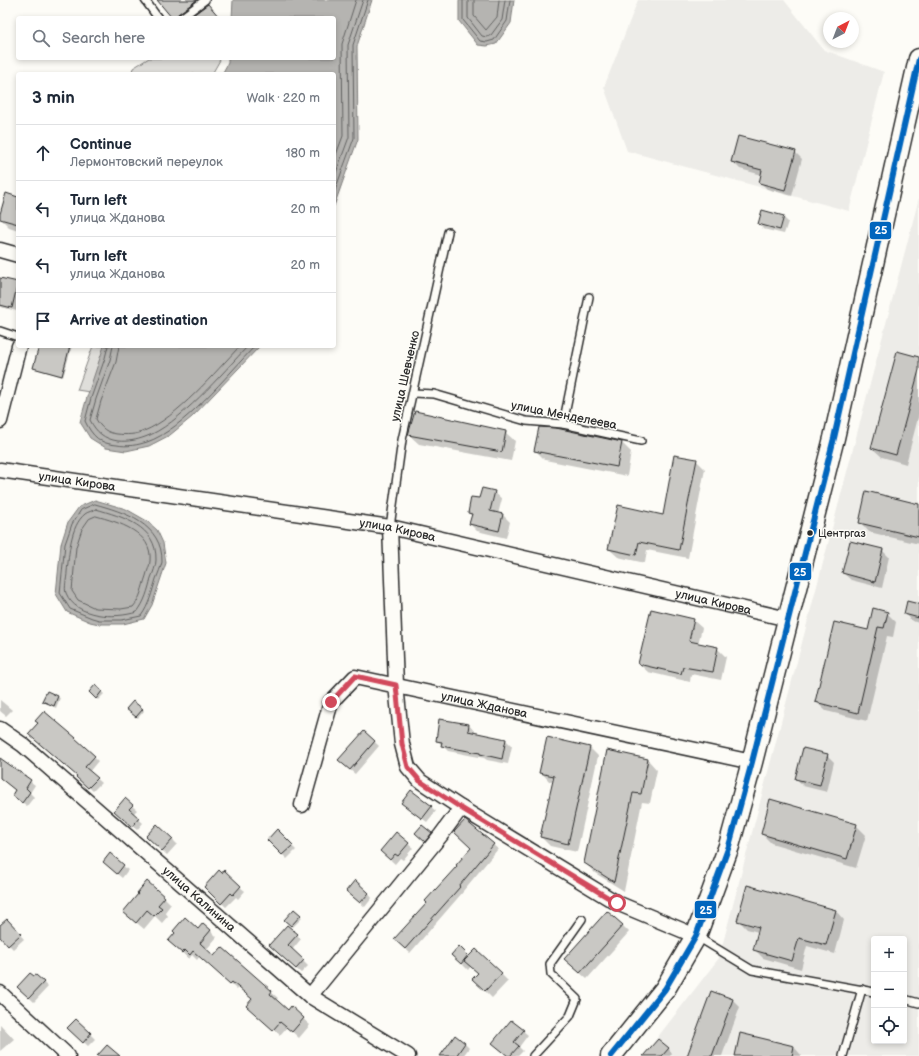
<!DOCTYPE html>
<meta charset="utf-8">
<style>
body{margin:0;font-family:"Balsamiq Sans",sans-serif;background:#f2f2f3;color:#1f2937}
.controls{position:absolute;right:12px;bottom:12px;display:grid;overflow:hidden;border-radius:4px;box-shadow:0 2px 6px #0003}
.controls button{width:36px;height:36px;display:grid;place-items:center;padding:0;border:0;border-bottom:1px solid #e0e1e3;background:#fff;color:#1f2937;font:20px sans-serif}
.compass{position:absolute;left:823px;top:12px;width:36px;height:36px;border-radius:50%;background:#fff;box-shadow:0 2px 6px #0003;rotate:42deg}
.stop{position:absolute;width:12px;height:12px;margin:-9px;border:3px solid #d1495b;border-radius:50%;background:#fff}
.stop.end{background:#d1495b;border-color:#fff;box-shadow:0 1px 4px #0008}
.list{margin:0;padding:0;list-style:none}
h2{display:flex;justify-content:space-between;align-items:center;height:52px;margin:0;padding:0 16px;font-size:17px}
h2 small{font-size:13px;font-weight:400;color:#747a83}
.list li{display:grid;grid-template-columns:26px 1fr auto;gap:12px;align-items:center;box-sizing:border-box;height:56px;padding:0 16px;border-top:1px solid #e0e1e3}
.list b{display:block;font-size:15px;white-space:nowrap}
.list p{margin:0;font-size:13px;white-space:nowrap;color:#747a83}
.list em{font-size:13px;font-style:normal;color:#747a83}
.icon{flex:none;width:22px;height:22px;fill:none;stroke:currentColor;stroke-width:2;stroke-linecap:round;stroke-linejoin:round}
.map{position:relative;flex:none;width:919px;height:1056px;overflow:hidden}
.search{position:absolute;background:#fff;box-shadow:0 2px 6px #0003;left:16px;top:16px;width:320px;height:44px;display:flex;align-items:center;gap:10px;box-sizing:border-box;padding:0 14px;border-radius:4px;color:#747a83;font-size:15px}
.panel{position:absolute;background:#fff;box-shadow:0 2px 6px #0003;left:16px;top:72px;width:320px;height:276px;border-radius:4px}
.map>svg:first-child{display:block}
</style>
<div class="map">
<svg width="919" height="1056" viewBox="0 0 919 1056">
<rect width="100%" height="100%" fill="#fdfcf7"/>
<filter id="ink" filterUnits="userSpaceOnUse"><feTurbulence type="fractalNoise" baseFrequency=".025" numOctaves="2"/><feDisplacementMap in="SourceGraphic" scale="8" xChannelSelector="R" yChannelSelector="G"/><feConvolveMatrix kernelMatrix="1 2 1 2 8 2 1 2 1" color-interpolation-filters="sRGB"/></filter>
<g filter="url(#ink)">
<g fill="#edece8" fill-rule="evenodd">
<path d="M638,0H784L824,50L884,72L849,211L627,151L604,87Z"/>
<path d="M919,198V1056H643L719,958ZM874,939H904V1041H874Z"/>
</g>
<g fill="#dfdeda" stroke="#858482">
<path d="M149,58H218L220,60L212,74H131L133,68Z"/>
<path d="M93,346H111L96,393L77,390Z"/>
</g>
<g fill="#b5b4b1" stroke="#7e7d7b">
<path d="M233,0H372L357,46L358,139L334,206V74H222L228,63V58H334V18H232Z"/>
<path d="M459,0H514L511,23L496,44L487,46L478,45L459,21Z"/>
<path d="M104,346H260L192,417L170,435L149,446L126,451L106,448L90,438L80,422L87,397Z"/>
<path d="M95,500L126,509L147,521L157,530L163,543L166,563L152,605L144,619L123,624H99L90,622L67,612L56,594L61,544L68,522L79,507Z"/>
</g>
<g fill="#0003">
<path d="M159,0H201L179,17Z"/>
<path d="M795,152L802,159L792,196L767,189L760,182L762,175L740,169L733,162Z"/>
<path d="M18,198V230L9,227L0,218Z"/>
<path d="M783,217L788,222L784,234L763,229L759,224Z"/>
<path d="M0,279L18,283L17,311L0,307Z"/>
<path d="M40,346H72L63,377L36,369L34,367Z"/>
<path d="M919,358V414L906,464L882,457L872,448Z"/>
<path d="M556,429L622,443L631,452L627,476L545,460L536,451Z"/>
<path d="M505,432L515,441L511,461L419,444L409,435Z"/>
<path d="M696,460L705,469L688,558L647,550L645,563L618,557L609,549L664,516Z"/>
<path d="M494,492L502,499L498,514L503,515L510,522L506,538L477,531L470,524L472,516L469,513L480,500Z"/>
<path d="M919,505V544L869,532L860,522Z"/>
<path d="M882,550L889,557L882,588L851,580L843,573Z"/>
<path d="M919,605V623L912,621L905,614Z"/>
<path d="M887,613L896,622L893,637L887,636L867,721L826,711L816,702L868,632Z"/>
<path d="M693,620L702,628L698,644L717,648L726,657L721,680L691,674L690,682L648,672L639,664Z"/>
<path d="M95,686L104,694L98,700L90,692Z"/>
<path d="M47,692L60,698L56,708L43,701Z"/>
<path d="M0,700L12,710L6,716L0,711Z"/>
<path d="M142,709L144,711L138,718L129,711Z"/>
<path d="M440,720L469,725L475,732V734L506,740L512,746L508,764L487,760L484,758L448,751L437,740Z"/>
<path d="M364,732L379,746L355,774L344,765Z"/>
<path d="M79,743L98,761L89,772L101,783L93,791L82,781Z"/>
<path d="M590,748L598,756L577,852L550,846L541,837L554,782L549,781L541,772Z"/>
<path d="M827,755L834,762L827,792L803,786L796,778Z"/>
<path d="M0,759L35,785L30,793L34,797L27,806L18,799L16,791L0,778Z"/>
<path d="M648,760L657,770L650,803L642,802L624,891L595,873L585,863Z"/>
<path d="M125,800L137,810L133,814L143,823L137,830L120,815Z"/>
<path d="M407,807H431L436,811L427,822Z"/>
<path d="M465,822L498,849L463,891V892L410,953L400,944L428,903L472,848Z"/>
<path d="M856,825L866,835L856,868L771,843L762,834Z"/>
<path d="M277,831L296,850L287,859L268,840Z"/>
<path d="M396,834L413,848L403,860L400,858L395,864L386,856Z"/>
<path d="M431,834L433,836L427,843L418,835Z"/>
<path d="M172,839L177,844L167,855L151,840Z"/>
<path d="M110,855L128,870L122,878L109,867Z"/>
<path d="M205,887H240L245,891L238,899L236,897L226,907Z"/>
<path d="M368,893L372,898L365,907L351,895Z"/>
<path d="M164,897L171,904L165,912L168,916L162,923L155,916L144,929L131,918Z"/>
<path d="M294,910L302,918L293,927L285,920Z"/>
<path d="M835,910L844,920L835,954L807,946L801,969L763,958L754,949L758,932L747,929L738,920Z"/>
<path d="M204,924L217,937L206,950L214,957L271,992L278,998L276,1000L288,1011L291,1008L310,1025L299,1038L287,1027L280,1035L254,1012L253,999L239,987L237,990L200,956L197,960L192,955L189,959L176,947L198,931Z"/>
<path d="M11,925L24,939L13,949L0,936V926Z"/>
<path d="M622,925L629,932L587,979L572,966Z"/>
<path d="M297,935L301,939L292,950L308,966L301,973L275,949Z"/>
<path d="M459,948L469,957L501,974L508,981L492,998L480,986L479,973L471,966L468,970L460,962Z"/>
<path d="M36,976L48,987L34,1002L18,987Z"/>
<path d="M733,1000L740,1007L722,1056H688Z"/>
<path d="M76,1020L95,1039L88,1046L69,1028Z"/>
<path d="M511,1021L528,1035L519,1047L523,1051L518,1056H508Z"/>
<path d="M0,1024L14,1039L0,1051Z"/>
<path d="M465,1044L469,1048L463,1056H441Z"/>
<path d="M794,1047L802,1056H736Z"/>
<path d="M668,1048L672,1053L670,1056H644Z"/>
</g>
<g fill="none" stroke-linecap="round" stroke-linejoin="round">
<g stroke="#626261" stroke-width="1">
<path d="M463,0V20L480,41L487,42L494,40L507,21L510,0"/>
<path d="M468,0V18L482,36L487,37L491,35L502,20L505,0"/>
<path d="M474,0V16L486,30L497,17L499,0"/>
<path d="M334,160L343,136L342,44L356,0"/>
<path d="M334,178L349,137L348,45L363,0"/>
<path d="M334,193L354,138L353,45L368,0"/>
<path d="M108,346L105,358L91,398L85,421C92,436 100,444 117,445C127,447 138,445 147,442C183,430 228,374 255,346"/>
<path d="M113,346L110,360L96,399L90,420C96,432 104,439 118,441C127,442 137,440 145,437C178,426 223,372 248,346"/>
<path d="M119,346L116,362L101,401L96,419C101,428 107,433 117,434C126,435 136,435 144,431C177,418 215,372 240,346"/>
<path d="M95,504C124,512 163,524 162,562C161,567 158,574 156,579C152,592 149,605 141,616L122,620H99L92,618L70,609L60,593L65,544L72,524L81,510Z"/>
<path d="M96,509C123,517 157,526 156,560C156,566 153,573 151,578C148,590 145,602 137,612C115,619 76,618 66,593C64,588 67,578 67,572C69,555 70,526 85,514C87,512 93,511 96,509Z"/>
<path d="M96,516C118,522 153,532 150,561C150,566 147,571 146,576C142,587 141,598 133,607L121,609L95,608L78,600L72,591L76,547L82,529L89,519Z"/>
</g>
</g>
<g fill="#c9c8c4" stroke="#2b2b2b">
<path d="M157,0H197L178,14L176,18H172Z"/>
<path d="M208,4L220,18H189Z"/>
<path d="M738,136L796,151L785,190L759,183L762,170L731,162Z"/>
<path d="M6,193L18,197V224L0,219V214Z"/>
<path d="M762,210L784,216L780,230L758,224Z"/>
<path d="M0,278L18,282L12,308L0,305Z"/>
<path d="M39,346H70L62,376L33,368Z"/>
<path d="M897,351L919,357V370L896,455L871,448Z"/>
<path d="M415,411L506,431L502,452L408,435Z"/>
<path d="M539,427L556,428L622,442L617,467L534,451Z"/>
<path d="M674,455L697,459L679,550L639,542L636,555L608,549L618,505L663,515Z"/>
<path d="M482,488L495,491L490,511L503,514L499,531L469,524L472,514L468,513L471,497L479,498Z"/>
<path d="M866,491L919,504V537L859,523Z"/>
<path d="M850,541L883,549L875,582L842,573Z"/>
<path d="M907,601L919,604V618L904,614Z"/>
<path d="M873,608L888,612L884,628L878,627L858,713L815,702L834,622L868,630Z"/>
<path d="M651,609L694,619L689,641L718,647L713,672L683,667L681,674L638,664Z"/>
<path d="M95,685L102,691L96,699L89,692Z"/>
<path d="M47,691L58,696L54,706L42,701Z"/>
<path d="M133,701L143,709L136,717L126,709Z"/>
<path d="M44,711L76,738H75L95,756L85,767L98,778L88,788L76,777L77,776L28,734L38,723L35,721Z"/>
<path d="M439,719L469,724L468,731L506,739L502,759L480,754V753L441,746L442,742L436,741Z"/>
<path d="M364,731L375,741L350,770L338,760Z"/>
<path d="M547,737L590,747L568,844L540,837L554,776L539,773Z"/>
<path d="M803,748L828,754L820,785L795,779Z"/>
<path d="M607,750L648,759L641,794L633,793L614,882L584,863Z"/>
<path d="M0,758L31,780L26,788L30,792L22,803L12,795L15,790L0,778Z"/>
<path d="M411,790L432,806L422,819L401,803Z"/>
<path d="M125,798L133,805L129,809L139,818L132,827L114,811Z"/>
<path d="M770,799L857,824L847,859L761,834Z"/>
<path d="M465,820L494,844L459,886L460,887L405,949L394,939L427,903L425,901L457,866L456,865L471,848L454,832Z"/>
<path d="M157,824L173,839L162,851L146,836Z"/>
<path d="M422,825L432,833L425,842L415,833Z"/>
<path d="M277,829L293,845L282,855L267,840Z"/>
<path d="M396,832L409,843L398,856L395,854L390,860L380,851Z"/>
<path d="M110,853L124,865L117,874L103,862Z"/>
<path d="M219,870L222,873L224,870L241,886L233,895L231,893L221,904L204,887Z"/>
<path d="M355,880L369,893L360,903L346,891Z"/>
<path d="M147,881L165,897L158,905L162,908L154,916L147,910L136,923L123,912L138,894L137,893Z"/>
<path d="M747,885L836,910L826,945L799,938L792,961L753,950L759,927L737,921Z"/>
<path d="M294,909L301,915L291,926L284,920Z"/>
<path d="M607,911L623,925L580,973L564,959Z"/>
<path d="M185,917L198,929L203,923L211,930L200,943L214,956L222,947L272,991L270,994L288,1010L291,1006L304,1018L292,1032L280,1022L273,1030L246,1006L252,999L232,982L230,984L193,951L190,955L185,950L182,953L168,941L175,933L173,931Z"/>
<path d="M7,919L21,934L8,946L0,937V925Z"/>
<path d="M287,925L298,934L288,945L304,960L296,969L269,945Z"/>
<path d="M459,946L468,955L461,964L451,955Z"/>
<path d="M476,949L502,973L485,991L472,979L478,973L464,961Z"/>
<path d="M30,973L34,976L36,975L44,982L29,998L17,987Z"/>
<path d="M711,991L733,999L712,1056H687Z"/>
<path d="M76,1019L91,1033L83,1043L67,1028Z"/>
<path d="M511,1020L524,1030L514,1042L519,1046L510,1056H508L492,1043Z"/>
<path d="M740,1033L794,1046L792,1056H735Z"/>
<path d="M455,1035L465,1043L456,1056H440Z"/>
<path d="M658,1039L669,1048L662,1056H643Z"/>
<path d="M107,1045L120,1056H97Z"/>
</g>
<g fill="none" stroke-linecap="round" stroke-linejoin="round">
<defs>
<g id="lane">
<path d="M145,0L158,18"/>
<path d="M181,18L205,0"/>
<path d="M0,331L18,337"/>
<path d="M413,393L434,394L526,421L563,424L641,441"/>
<path d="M563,424L589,297"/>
<path d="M390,527L402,440L448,232"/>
<path d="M696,936L752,970L874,992"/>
<path d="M904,999L919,1003"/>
<path d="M533,1056L570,1016L577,999L551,974L550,964L582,919"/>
<path d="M843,1056L862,989"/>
</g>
<g id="street">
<path d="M0,250L18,255"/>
<path d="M0,421L19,346"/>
<path id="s1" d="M0,470L390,527L788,619"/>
<path d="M390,527L396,685L402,744L408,767L420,781L461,808L617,903L696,936"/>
<path id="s2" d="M0,729L23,745L310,996L408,1056"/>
<path id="s3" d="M302,805L331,702L355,677L752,762"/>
<path d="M0,993L68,1056"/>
<path d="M310,996L441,835L461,808"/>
</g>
<path id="secondary" d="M611,1056L665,989L696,936L729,846L752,762L834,438L919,59"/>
</defs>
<use href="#lane" stroke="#2b2b2b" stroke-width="10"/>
<use href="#street" stroke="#2b2b2b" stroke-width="17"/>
<use href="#secondary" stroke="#2b2b2b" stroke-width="23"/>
<use href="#lane" stroke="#fdfcf7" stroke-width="7"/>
<use href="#street" stroke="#fdfcf7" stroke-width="14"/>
<use href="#secondary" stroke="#fdfcf7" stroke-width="20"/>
<defs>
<path id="bus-1" d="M611,1056L665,989L696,936L729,846L752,762L834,438L919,59"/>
</defs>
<use href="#bus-1" stroke="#fdfcf7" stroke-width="9"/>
<use href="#bus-1" stroke="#0065bd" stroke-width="6"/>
</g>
</g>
<g fill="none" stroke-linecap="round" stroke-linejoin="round" filter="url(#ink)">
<path stroke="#d1495b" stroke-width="5" d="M331,702L355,676L396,685L402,744L408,767L420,781L461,808L617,903"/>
</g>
<circle fill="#2b2b2b" stroke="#fdfcf7" stroke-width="1.5" cx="810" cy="533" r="3.5"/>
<g text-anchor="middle" stroke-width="3" stroke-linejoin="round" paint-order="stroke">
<g font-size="11" fill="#2b2b2b" stroke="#fdfcf7" text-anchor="start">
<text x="818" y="537">Центргаз</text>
</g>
<g font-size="12" fill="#2b2b2b" stroke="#fdfcf7">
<text transform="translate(405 376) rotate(-77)" y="4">улица Шевченко</text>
<text transform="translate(564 415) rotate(11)" y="4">улица Менделеева</text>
<text dy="4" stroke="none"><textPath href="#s1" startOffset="78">улица Кирова</textPath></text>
<text dy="4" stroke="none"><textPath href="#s1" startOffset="402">улица Кирова</textPath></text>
<text dy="4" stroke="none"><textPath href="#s1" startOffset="726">улица Кирова</textPath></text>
<text dy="4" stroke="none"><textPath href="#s3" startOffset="274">улица Жданова</textPath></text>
<text dy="4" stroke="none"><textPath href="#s2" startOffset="262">улица Калинина</textPath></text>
</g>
</g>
<g stroke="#fdfcf7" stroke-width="1.5">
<rect x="869" y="221" width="23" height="19" rx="4" fill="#0065bd"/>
<rect x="789" y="562" width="23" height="19" rx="4" fill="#0065bd"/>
<rect x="694" y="900" width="23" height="19" rx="4" fill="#0065bd"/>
</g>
<g font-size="11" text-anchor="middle" font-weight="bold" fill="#fff">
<text x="881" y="234">25</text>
<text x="800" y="576">25</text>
<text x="706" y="914">25</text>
</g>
</svg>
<div class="controls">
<button>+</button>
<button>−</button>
<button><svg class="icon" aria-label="locate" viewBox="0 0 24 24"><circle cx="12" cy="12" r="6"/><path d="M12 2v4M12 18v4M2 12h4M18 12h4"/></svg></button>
</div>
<svg class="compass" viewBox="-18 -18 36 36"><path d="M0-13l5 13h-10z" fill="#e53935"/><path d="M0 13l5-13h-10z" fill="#747a83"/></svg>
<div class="stop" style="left:617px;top:903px"></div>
<div class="stop end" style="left:331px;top:702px"></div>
<div class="search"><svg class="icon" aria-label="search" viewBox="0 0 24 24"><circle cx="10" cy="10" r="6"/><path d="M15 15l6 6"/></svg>Search here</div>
<section class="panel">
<h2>3 min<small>Walk · 220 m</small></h2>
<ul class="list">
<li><svg class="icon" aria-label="ahead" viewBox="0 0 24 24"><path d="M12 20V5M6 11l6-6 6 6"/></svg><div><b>Continue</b><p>Лермонтовский переулок</p></div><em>180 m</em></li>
<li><svg class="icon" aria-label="left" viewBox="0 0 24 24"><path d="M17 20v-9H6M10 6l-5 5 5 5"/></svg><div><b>Turn left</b><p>улица Жданова</p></div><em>20 m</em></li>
<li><svg class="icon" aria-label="left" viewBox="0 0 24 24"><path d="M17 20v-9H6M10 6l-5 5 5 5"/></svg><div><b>Turn left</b><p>улица Жданова</p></div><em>20 m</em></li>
<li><svg class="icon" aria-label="arrive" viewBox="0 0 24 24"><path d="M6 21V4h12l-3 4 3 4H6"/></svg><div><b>Arrive at destination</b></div></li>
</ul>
</section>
</div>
